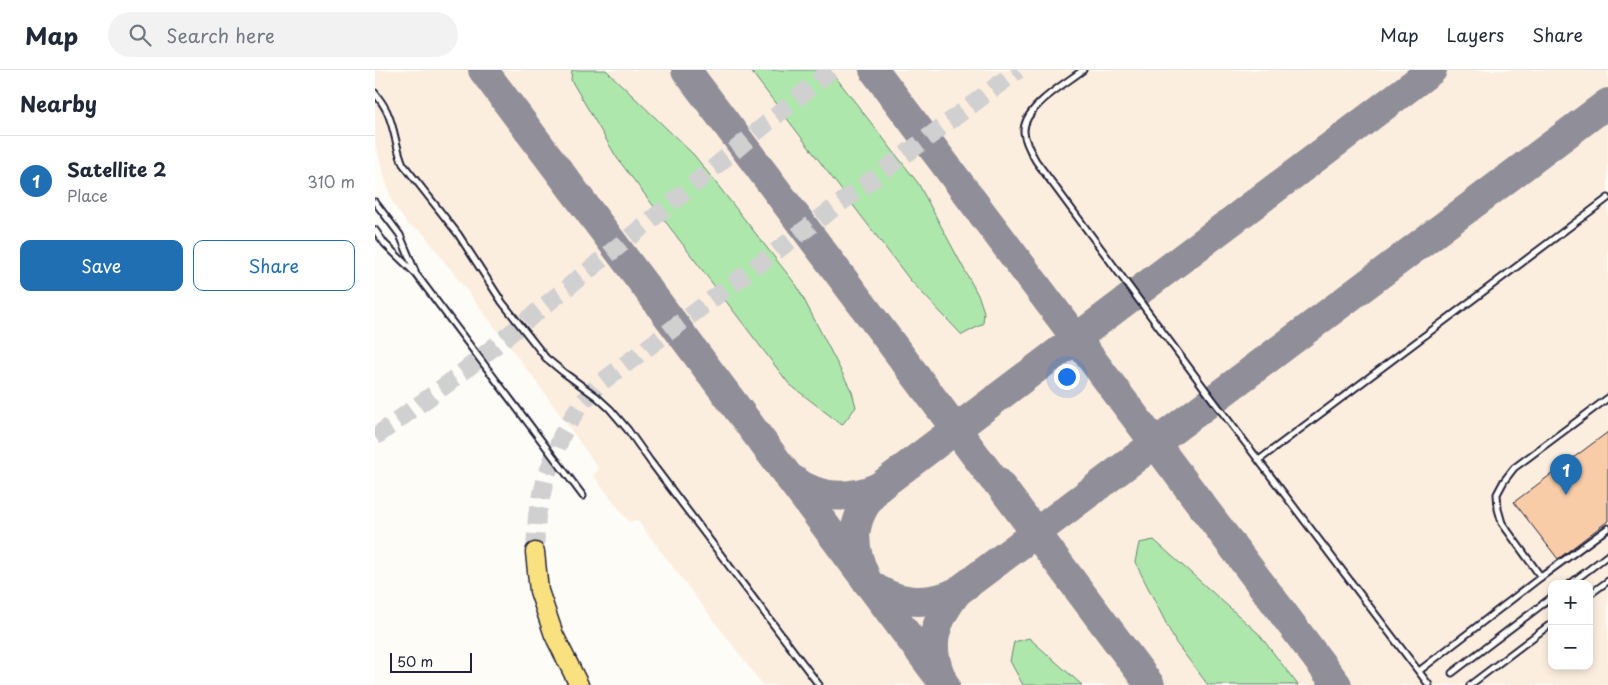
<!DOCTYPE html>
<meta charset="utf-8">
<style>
body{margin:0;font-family:"Playpen Sans",sans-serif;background:#f2f2f3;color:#1f2937}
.controls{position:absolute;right:15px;bottom:15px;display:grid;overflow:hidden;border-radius:10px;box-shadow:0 2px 8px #0003}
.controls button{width:45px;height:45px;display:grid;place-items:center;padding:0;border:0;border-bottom:1px solid #e0e1e3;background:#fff;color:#1f2937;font:25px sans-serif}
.scale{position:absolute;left:15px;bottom:12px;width:82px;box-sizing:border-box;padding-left:5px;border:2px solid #22223b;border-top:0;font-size:14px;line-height:18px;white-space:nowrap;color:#22223b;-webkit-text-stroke:4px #fdfcf7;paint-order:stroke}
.you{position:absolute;left:691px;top:306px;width:18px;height:18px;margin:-12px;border:4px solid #fff;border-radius:50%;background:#1a73e8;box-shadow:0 0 0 8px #1a73e833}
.badge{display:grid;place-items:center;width:32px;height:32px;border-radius:50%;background:#1f6fb2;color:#fff;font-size:16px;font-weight:700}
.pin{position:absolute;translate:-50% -41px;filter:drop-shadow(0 1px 2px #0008)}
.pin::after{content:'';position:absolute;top:26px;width:18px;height:15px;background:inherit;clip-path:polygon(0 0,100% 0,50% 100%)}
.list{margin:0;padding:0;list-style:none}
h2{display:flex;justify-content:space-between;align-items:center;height:65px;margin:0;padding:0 20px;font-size:21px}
h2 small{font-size:16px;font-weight:400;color:#747a83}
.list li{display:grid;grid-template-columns:32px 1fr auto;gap:15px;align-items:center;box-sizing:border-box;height:90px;padding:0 20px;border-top:1px solid #e0e1e3}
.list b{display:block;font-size:19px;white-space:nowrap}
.list p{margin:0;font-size:16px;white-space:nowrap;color:#747a83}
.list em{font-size:16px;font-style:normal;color:#747a83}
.actions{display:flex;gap:10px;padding:15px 20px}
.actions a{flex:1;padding:11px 0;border:1px solid #1f6fb2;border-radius:10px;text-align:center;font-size:18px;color:#1f6fb2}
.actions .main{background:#1f6fb2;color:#fff}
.icon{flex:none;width:28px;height:28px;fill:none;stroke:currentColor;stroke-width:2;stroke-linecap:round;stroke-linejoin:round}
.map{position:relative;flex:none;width:1233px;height:615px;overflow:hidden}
header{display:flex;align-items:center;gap:30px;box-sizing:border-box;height:70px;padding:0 25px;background:#fff;border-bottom:1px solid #e0e1e3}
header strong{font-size:24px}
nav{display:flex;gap:28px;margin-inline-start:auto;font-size:18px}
.search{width:350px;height:45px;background:#f2f2f3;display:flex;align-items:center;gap:12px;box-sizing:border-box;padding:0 18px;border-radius:28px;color:#747a83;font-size:19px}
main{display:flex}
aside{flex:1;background:#fff}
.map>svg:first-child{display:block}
</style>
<header>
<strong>Map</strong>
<div class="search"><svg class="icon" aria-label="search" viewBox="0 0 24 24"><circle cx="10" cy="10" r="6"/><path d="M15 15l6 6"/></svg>Search here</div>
<nav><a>Map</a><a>Layers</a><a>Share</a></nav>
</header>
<main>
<aside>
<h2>Nearby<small></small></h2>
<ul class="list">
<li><span class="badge">1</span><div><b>Satellite 2</b><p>Place</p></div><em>310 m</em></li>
</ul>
<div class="actions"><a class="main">Save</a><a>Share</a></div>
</aside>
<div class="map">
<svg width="1233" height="615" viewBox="0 0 1233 615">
<rect width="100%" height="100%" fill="#fdfcf7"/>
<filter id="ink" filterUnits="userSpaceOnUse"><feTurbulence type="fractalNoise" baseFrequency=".02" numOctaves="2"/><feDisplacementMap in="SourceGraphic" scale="10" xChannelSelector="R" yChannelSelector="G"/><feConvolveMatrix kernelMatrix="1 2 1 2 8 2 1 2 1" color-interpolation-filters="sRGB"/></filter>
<g filter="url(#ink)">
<path fill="#fceedf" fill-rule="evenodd" d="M0,0H1233V615H388L262,450L254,452L218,405L224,399L157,306L47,162L33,155L17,132L0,74ZM1177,514H1214V596H1177Z"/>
<g fill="#aee7ab" stroke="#688473">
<path d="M197,0H231L319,85L422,216L477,322L481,337L467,355L414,314L242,88L196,10Z"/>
<path d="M375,0H455L543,113L604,227L609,242L608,254L587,265L535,210Z"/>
<path d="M779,470L883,563L923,615H833L801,573L760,492L764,473Z"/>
<path d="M654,568L707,615H648L635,591L639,572Z"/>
</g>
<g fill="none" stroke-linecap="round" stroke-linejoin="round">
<g stroke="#908f99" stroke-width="30">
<path d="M108,0L570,615"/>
<path d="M311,0L619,410L622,411L775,615"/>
<path d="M499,0L962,615"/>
<path d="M417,409C443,429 474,430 504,417"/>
<path d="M490,506C474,471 477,446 504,417L1057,0"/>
<path d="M493,513C520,534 552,536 582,522L1233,33"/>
<path d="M566,607C551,573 561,550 582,522"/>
</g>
</g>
<path fill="#f9cca8" stroke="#22223b" d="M1233,362V451L1183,489L1139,432Z"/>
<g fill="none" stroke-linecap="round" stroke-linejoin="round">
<g stroke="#d1d0d1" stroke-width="18" stroke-dasharray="18 9" stroke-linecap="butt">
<path d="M0,367L79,309L282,145L456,0"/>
<path d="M160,482L162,445L171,407L187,365L203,338L224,314L643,0"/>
</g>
<defs>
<g id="lane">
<path d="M708,0C690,14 648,37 649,62C650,73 656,82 661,91L838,330L1054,615"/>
<path d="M0,23C5,30 10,36 13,44C20,60 21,78 28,94L83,164L127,232L171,288L188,302L222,327L235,339L253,360L275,391L444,615"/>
<path d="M0,132L25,165L40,201"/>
<path d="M0,160L10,174L41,204L208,426"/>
<path d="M884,390L1233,128"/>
<path d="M1166,507L1127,453L1123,439L1122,424L1129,411L1139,398L1233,328"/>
<path d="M1195,514L1233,485"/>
<path d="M1214,525L1233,511"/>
<path d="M1044,601L1166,507L1233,458"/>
<path d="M1077,603L1177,527"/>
<path d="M1095,615L1177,553"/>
</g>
<path id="highway" d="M160,482L164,521L179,565L204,615"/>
</defs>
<use href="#lane" stroke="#22223b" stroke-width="9"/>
<use href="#highway" stroke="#22223b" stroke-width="21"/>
<use href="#lane" stroke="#fdfcf7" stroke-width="5"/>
<use href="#highway" stroke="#fae180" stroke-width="18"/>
</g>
</g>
</svg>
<div class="controls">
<button>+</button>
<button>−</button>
</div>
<div class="scale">50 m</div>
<div class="you"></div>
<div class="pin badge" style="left:1191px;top:425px">1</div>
</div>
</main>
